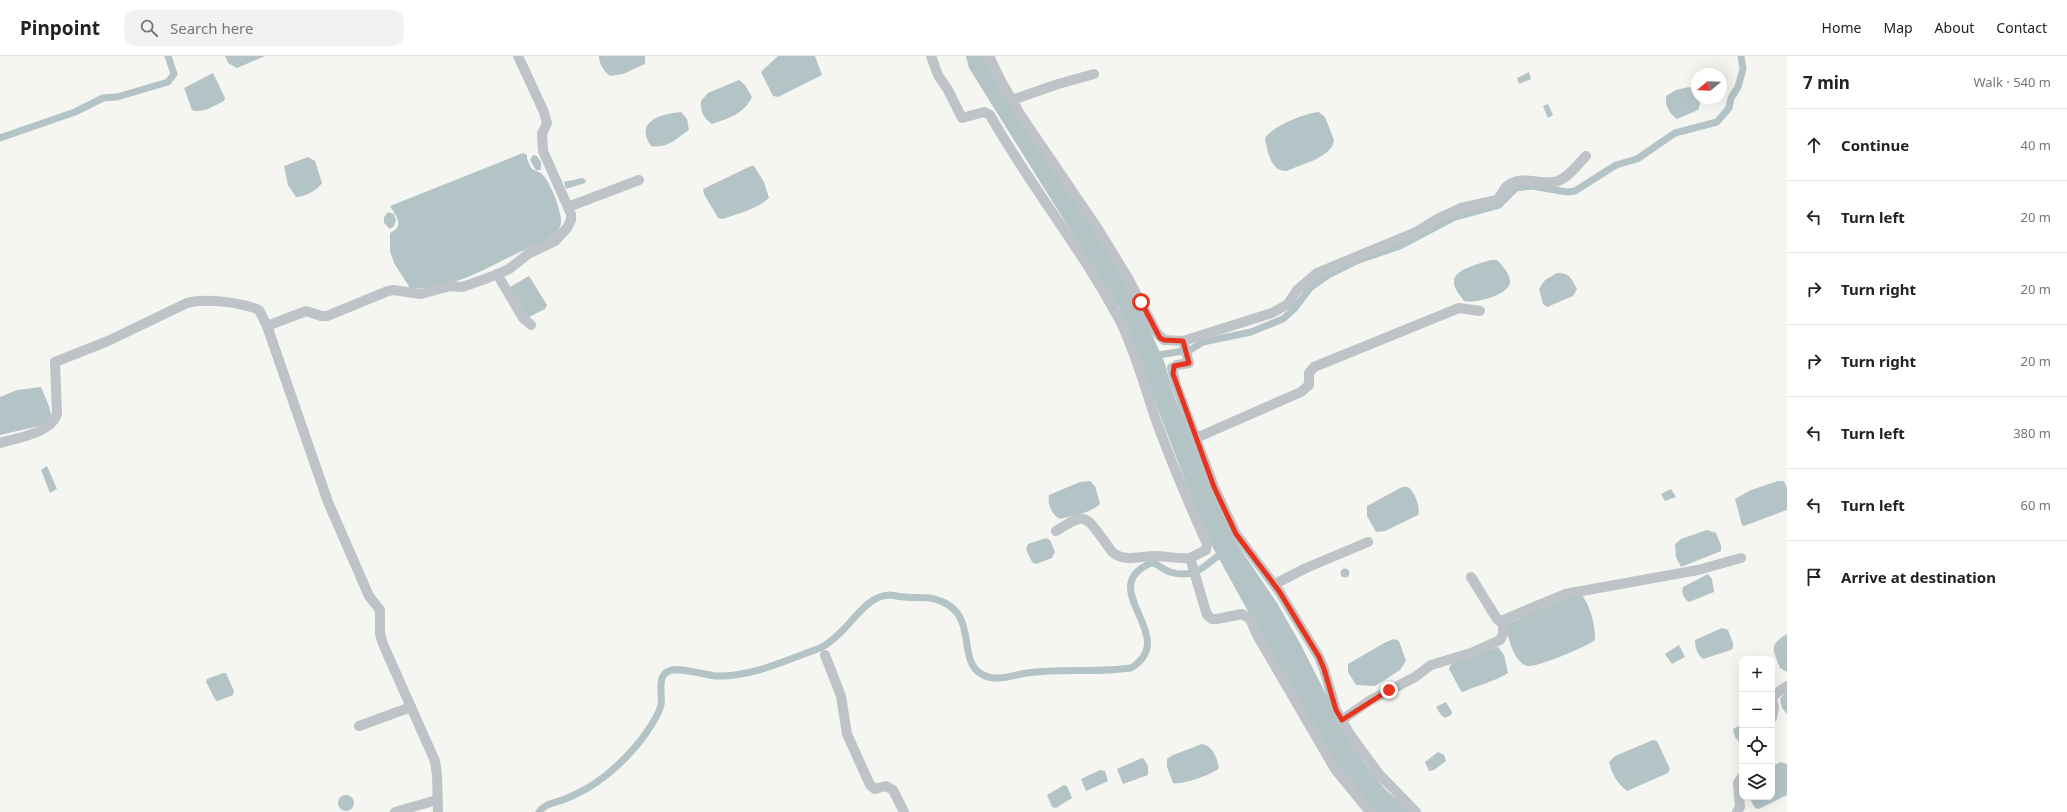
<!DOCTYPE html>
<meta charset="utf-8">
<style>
body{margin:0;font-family:"Noto Sans",sans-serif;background:#f2f2f2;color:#222}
.controls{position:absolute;right:12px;bottom:12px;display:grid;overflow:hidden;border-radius:8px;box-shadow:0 4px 16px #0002}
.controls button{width:36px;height:36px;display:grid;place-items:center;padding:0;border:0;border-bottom:1px solid #e0e0e0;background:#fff;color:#222;font:20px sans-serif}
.compass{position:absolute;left:1691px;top:12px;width:36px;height:36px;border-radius:50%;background:#fff;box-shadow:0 4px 16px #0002;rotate:251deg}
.stop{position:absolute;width:12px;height:12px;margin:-9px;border:3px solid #e8331e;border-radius:50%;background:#fff}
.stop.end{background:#e8331e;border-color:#fff;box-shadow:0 1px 4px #0008}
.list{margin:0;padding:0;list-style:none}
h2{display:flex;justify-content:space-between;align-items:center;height:52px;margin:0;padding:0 16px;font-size:17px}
h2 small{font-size:13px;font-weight:400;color:#767676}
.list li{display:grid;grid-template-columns:26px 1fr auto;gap:12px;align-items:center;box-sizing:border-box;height:72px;padding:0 16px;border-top:1px solid #e0e0e0}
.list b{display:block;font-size:15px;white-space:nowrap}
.list em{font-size:13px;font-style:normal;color:#767676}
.icon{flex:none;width:22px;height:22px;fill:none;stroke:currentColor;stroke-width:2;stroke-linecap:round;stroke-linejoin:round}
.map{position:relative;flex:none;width:1787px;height:756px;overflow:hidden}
header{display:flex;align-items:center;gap:24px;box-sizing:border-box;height:56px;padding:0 20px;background:#fff;border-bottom:1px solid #e0e0e0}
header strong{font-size:19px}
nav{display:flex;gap:22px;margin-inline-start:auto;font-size:14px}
.search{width:280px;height:36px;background:#f2f2f2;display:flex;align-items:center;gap:10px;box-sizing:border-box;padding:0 14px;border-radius:12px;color:#767676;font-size:15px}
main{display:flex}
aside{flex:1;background:#fff}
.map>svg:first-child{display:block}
</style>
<header>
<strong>Pinpoint</strong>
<div class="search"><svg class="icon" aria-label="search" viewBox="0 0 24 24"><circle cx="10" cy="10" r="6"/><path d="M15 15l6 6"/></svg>Search here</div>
<nav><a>Home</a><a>Map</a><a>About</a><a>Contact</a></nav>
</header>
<main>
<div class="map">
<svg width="1787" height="756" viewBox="0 0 1787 756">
<rect width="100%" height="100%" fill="#f5f5f1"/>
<g fill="#b4c4c6">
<path d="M225,0H265L237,12L228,7Z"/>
<path d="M599,0H645V8L623,18L610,20C604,15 599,8 599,0Z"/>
<path d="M778,0H815L822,19L778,41L773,40L761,16Z"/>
<path d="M966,0H985L1099,180L1133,236L1165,308L1173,337L1233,482L1277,547L1301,589L1341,668L1363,705L1385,733L1411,756H1374L1323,692L1206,479L1119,252L969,12Z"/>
<path d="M1529,16L1531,23L1519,28L1517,22Z"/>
<path d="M213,17L225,42L224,45C215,49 203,58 192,54L184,32Z"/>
<path d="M739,24L745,29L752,41C744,58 729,62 712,68C704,63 700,55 701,45L708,37Z"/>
<path d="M1689,31L1696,33L1697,42H1699L1700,48L1698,54L1677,63C1669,57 1665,50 1666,40L1676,34Z"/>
<path d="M1548,48L1553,59L1548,62L1543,50Z"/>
<path d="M681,56L687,63L689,74C677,82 667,93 651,90C634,65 661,58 681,56Z"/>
<path d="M1319,56L1325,61L1334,84C1332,102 1301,108 1287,115C1271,117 1267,94 1265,82C1273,70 1305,57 1319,56Z"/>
<path d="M523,97L527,99V103L531,112C534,114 540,116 542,118C550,125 565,161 560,171C553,185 535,189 522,195C488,211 449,236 410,232L394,207L390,195V177C405,170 396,160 390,150Z"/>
<path d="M533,99L537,100L541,106V114H536L530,104Z"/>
<path d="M308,101L315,105L322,127C318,134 304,141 296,141L288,129L284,110Z"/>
<path d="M751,110H754L764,126L769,142C757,153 737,158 722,163L718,162L704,138L703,133Z"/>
<path d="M582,122L586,124L585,127L566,133L564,126Z"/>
<path d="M388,156L394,158L396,164L394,170L390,173L384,167V161Z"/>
<path d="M1491,204H1497C1502,209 1510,218 1510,225C1511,239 1474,248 1464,245C1460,239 1453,232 1454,225C1454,213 1482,207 1491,204Z"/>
<path d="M1557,217C1569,216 1572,223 1577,233L1573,240L1547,251L1543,248L1539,233L1545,224Z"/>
<path d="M529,220L547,249L545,253L529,261L526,259L510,231Z"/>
<path d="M41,331L49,350L52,363L39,370L0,379V341L17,334Z"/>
<path d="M47,410L57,433L50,437L41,414Z"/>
<path d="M1090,425L1095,430L1100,448C1090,457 1073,460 1060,463C1052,459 1047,448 1049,439L1080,426Z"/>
<path d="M1778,425H1784L1787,432V454L1744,470L1742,469L1735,443L1751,434Z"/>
<path d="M1402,431H1408C1414,435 1421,451 1418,459L1385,475L1376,476L1367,460V450Z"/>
<path d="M1671,433L1676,441L1665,445L1661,438Z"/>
<path d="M1707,474L1716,477L1721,489V495L1681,511L1676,501L1675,488L1681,483Z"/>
<path d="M1046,482L1050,484L1055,496L1052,502L1036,508L1032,506L1026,493L1028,488Z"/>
<circle cx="1345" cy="517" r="4.5"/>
<path d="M1708,518L1712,523L1714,536L1689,546C1684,543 1681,537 1683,531Z"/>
<path d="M1582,539C1591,552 1595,568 1595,584C1586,591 1538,611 1528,610C1515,608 1506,580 1507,568L1567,541Z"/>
<path d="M1722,572L1728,574L1733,587V592L1731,594L1703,603C1697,599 1695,591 1695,584Z"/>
<path d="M1787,578V616L1780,612C1773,593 1768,590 1787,578Z"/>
<path d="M1394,583L1399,585L1406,605L1400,614L1375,630L1356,629L1348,616V608L1386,586Z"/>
<path d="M1679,589L1685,601L1672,608L1665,598Z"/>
<path d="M1498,591L1504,599L1508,617C1494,626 1478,629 1463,636L1461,635L1449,613L1451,608Z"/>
<path d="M223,617H226L234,635L233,639L218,645H216L206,626L207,623Z"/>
<path d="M1787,635V658L1782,652L1780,643Z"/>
<path d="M1446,646L1452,656L1451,659L1445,662L1441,659L1436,651Z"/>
<path d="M1742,668V685L1739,686L1735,681L1733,673Z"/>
<path d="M1653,684L1657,685L1670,713L1668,717L1627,735C1618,728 1611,717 1609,706L1615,700Z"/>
<path d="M1202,688C1213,690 1217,702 1219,712C1212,719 1182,729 1173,727L1167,711V703L1173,699Z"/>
<path d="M1438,696L1444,699L1446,705L1434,714L1429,715L1425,706Z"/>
<path d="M1142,702L1144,703L1148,710V719L1123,728L1117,713Z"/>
<path d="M1781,706L1787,708V739L1759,753L1755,752L1749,741H1772V710Z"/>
<path d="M1100,714L1105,715L1108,725L1086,735L1081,723Z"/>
<path d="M1064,729L1067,730L1072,742L1056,752L1052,751L1047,739Z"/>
<circle cx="346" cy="747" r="8"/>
</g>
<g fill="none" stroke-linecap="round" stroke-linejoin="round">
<g stroke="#b4c4c6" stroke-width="7">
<path d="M0,82L75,56L103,42L117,41L168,26L174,18L168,0"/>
<path d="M1152,300L1190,294L1203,286L1251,276L1283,263L1295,252L1310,232L1330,218L1356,205L1400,190L1455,161L1499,149L1516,132L1532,130L1567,136L1575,135L1616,109L1637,103L1675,77L1717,66L1729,52L1731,42L1738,31L1743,13L1741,0"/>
<path d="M539,756C545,747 556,747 565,743C588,734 609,719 626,701C637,690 657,665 661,649C663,639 656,620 669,615C678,610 704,619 716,620C752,621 787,604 820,592C829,588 836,581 843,574C857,560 869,540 889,539C894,539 899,541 904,541C913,542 922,541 930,542C984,553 953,604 983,619C997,626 1012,619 1027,617C1061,612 1096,617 1131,612C1182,581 1093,532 1151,507C1158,507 1163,514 1170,516C1197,524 1205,508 1225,495"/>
</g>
<g stroke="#bdc3c6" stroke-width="10">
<path d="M931,0L938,19L948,34L962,62L984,56L990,59C1030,130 1082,193 1120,265C1136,297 1145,333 1157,367C1172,408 1189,448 1207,488L1206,494L1190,502L1207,559L1212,563H1217L1242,558L1250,563L1257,579L1335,713L1370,756"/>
<path d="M989,0L1000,23L1020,58L1098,173L1128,222L1157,277L1164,284L1183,285L1189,307L1177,309L1172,312L1176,329L1214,431L1236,478L1279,535L1319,601L1324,613L1336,654L1349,677L1379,718L1416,756"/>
<path d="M1012,44L1058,28L1094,18"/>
<path d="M568,151L639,124"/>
<path d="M497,218L523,262L531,269"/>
<path d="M267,270L306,255L321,260H327L388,235L393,234L421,238L450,230L462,231L488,222L509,213L528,198L555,185L567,172L571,164V158L543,95L542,78L547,67L544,56L518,0"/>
<path d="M1183,285L1272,257L1288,248L1297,234L1317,217L1416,176L1439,162L1461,152L1497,144C1501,140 1503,135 1506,131C1521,117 1542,131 1558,125C1569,121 1578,108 1586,100"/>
<path d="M1196,382L1301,336L1309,329V317L1314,311L1459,252L1480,255"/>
<path d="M0,387C17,382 51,377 57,358L55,306L108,285L187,247C206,242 240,246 259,254L267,270L328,446L369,540L380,554V578L383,588L435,705L437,719L438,756"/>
<path d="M1056,475C1086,456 1085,459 1105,486C1108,490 1111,496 1115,498C1126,506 1141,500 1154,500C1167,500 1177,503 1190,502"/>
<path d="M1471,521L1497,563L1502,567"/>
<path d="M1275,528L1306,512L1368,486"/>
<path d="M825,599L841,640L847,678L870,729L875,733L886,730L893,734L904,756"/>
<path d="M1772,643L1774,639L1787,630"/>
<path d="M1772,644L1774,651L1772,662"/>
<path d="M1342,664L1369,645L1415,621L1431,609L1471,597L1500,584L1503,578V564L1565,538L1698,514L1741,502"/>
<path d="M359,670L411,651"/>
<path d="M395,756L437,744"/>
<path d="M1737,756L1740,751L1738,727L1742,721"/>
</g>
</g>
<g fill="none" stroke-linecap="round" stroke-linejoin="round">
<path stroke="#e8331e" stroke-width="5" d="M1141,246L1160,282L1164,284L1183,285L1189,307L1174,310L1173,318L1214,431L1236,478L1279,535L1319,601L1324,613L1336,654L1342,664L1389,634"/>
</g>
</svg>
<div class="controls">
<button>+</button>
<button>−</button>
<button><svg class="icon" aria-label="locate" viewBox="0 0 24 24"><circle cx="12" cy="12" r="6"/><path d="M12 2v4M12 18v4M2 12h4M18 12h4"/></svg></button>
<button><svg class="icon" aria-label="layers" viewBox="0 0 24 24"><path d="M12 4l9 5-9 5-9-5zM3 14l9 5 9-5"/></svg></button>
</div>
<svg class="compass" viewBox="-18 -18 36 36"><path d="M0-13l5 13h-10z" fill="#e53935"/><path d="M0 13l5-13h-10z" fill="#767676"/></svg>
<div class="stop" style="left:1141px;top:246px"></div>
<div class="stop end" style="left:1389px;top:634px"></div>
</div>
<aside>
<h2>7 min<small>Walk · 540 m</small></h2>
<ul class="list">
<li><svg class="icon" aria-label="ahead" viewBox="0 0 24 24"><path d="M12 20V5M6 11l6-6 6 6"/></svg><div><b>Continue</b></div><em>40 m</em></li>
<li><svg class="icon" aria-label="left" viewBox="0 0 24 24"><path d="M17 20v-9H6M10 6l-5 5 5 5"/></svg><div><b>Turn left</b></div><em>20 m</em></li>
<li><svg class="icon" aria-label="right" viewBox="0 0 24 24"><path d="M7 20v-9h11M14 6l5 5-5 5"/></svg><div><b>Turn right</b></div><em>20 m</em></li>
<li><svg class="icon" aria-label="right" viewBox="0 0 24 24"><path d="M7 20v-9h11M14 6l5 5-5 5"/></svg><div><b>Turn right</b></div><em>20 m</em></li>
<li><svg class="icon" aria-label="left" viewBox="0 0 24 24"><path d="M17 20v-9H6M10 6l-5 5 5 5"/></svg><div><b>Turn left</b></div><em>380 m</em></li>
<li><svg class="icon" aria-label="left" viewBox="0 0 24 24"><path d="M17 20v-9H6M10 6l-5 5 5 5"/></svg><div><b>Turn left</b></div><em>60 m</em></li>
<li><svg class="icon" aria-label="arrive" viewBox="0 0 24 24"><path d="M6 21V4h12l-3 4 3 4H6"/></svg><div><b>Arrive at destination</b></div></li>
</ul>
</aside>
</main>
